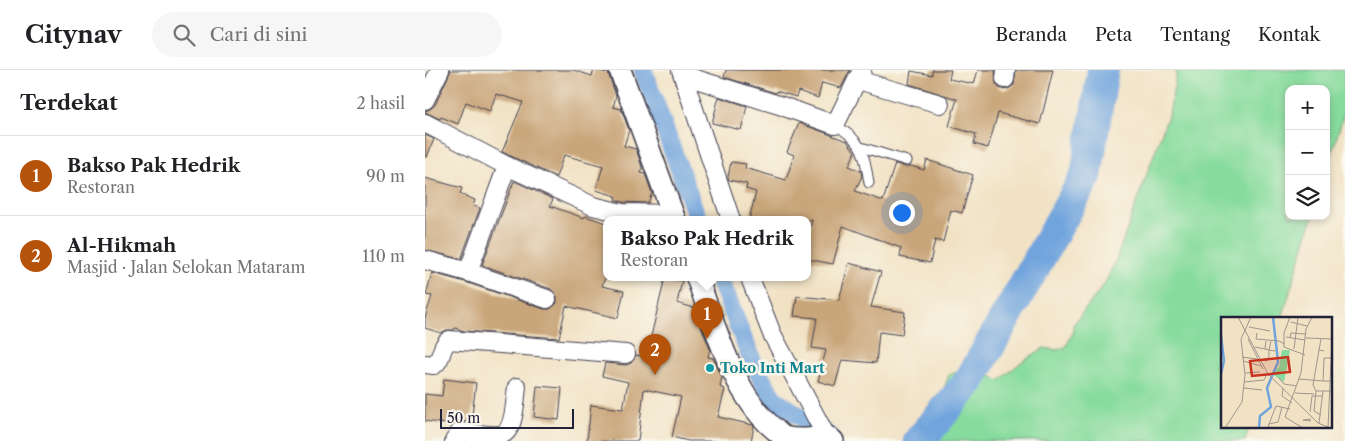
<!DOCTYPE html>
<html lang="id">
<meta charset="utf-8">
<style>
body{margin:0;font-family:"Libre Caslon Text",serif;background:#f6f6f6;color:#202124}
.controls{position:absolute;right:15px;top:15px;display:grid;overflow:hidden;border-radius:10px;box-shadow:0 2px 8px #0003}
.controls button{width:45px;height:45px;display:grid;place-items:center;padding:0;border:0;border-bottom:1px solid #e0e0e0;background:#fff;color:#202124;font:25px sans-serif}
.scale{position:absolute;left:15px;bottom:12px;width:134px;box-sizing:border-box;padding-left:5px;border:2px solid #22223b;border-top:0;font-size:14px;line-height:18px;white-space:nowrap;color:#22223b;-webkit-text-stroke:4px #fbf7ec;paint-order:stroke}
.you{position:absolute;left:476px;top:142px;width:18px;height:18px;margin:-12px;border:4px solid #fff;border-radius:50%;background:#1a73e8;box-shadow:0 0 0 8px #1a73e833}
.badge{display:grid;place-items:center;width:32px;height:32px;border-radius:50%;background:#b45309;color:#fff;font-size:16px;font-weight:700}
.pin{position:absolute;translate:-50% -41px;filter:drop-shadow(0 1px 2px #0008)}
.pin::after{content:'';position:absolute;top:26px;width:18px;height:15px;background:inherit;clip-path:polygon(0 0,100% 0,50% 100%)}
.popup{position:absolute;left:178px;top:146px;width:208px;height:65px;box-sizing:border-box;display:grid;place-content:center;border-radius:10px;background:#fff;filter:drop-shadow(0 1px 4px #0005);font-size:16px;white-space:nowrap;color:#757577}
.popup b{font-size:19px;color:#202124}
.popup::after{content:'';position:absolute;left:50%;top:100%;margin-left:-10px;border:10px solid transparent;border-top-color:#fff}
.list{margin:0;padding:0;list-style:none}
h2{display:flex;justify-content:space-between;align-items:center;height:65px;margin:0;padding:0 20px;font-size:21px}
h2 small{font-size:16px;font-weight:400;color:#757577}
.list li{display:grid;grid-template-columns:32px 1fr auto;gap:15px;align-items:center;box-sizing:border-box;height:80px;padding:0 20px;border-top:1px solid #e0e0e0}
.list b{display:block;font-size:19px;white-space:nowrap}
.list p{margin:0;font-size:16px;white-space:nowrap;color:#757577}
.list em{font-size:16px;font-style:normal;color:#757577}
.icon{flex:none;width:28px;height:28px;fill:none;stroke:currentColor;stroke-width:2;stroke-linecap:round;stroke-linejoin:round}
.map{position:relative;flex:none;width:920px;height:371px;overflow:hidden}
header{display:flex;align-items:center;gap:30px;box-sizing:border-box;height:70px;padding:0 25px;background:#fff;border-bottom:1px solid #e0e0e0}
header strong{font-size:24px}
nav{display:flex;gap:28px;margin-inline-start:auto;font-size:18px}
.search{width:350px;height:45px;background:#f6f6f6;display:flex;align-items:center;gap:12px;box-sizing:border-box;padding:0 18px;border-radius:28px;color:#757577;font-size:19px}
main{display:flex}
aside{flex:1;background:#fff}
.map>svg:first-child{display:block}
</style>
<header>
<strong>Citynav</strong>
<div class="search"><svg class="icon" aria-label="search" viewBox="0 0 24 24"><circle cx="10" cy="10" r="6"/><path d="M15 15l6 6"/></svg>Cari di sini</div>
<nav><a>Beranda</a><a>Peta</a><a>Tentang</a><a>Kontak</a></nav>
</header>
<main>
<aside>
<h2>Terdekat<small>2 hasil</small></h2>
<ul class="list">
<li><span class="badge">1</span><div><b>Bakso Pak Hedrik</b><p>Restoran</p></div><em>90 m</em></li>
<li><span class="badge">2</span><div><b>Al-Hikmah</b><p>Masjid · Jalan Selokan Mataram</p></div><em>110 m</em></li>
</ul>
</aside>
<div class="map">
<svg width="920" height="371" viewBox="0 0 920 371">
<rect width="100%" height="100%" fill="#fbf7ec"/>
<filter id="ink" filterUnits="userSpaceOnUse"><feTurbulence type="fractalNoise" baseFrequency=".02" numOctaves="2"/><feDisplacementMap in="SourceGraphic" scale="10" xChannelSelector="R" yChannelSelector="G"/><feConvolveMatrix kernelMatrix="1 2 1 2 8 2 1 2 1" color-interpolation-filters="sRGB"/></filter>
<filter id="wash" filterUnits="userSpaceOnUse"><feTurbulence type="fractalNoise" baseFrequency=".0096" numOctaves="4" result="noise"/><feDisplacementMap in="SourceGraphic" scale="20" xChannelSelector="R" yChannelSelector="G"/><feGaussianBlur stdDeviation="1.12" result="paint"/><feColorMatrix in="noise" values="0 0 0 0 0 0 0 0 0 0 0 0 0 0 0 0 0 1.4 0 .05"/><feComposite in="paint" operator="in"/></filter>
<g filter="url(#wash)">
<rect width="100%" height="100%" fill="#f1e2c4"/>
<path fill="#87db9d" stroke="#547e6c" d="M752,0H920V40L901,102V19H864V146H888L857,248H798V357H824L820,371H492L494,352L516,326L524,305L548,295L574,311L595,293L619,278L631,280L640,278L648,263V255L679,215L691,190L745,40Z"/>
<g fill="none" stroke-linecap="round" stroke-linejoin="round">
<g stroke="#71a4dd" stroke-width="19">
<path d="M218,0L273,150"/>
<path d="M294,208L329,295L348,328L405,367"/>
</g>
<path stroke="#71a4dd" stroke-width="32" d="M494,371L544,312L661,106L678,0"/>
</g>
<g id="blocks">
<g fill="#c9a67a">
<path d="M26,0H148L167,6L169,0L183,3L191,26L188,37L196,39L204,60L199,76L211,79L217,97L216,103L220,104L227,123L223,133L198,132L190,130L191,126L171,120L178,96L139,85L131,107L77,82L98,32L71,24L65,41L41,32L33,54L16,47L15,49L0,42V41L5,39L10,35Z"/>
<path d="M301,0H425L416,18L397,13L393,28L373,21L371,27L351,21V23L299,7Z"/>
<path d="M507,0H526L524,9L549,14L553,0H570L571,14L574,18L579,20L585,18L589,15L591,0H628L615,54L573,43L563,78L549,74L551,64L524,56L532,29L484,14L486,1L507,5Z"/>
<path d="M294,27L322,36L316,60L287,53Z"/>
<path d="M374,53L422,71L430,82L424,96L436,101L437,106L430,121L458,131L470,94L481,97L486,96L499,100L502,90L548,105L537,143L526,140L518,172L510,170L505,193L475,187L476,178L418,156L408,194L382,189V175L387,150H324L331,122L321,119L322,114L304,110L303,107L306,92L321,94L320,98L361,110L369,85L362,82Z"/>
<path d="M0,65L9,69L2,87H0Z"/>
<path d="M0,108L37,118L35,124L50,130L48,136L55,138L36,189L0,180Z"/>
<path d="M89,111L128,129L125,136L159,148L160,146L182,153V203L177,216L199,221L193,248L141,236L134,268L39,261L30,258L29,260H21L16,263L0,258V248L7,226L1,225L7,203L40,212L119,239H125L132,233V226L126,219L57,195Z"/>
<path d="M424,193L456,202L446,237L480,242L477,265L454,262L451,293L417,290L410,316L393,311L401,280L387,278L392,248L369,246L372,226L414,230Z"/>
<path d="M240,208L257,211L252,233L269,238L285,279L283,287L288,288L297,307L295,317L300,319L293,347L328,355L329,357L326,371H263L247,367L256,327L219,319L213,371H162L166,335L198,339L203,312L177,306L180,293L201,295L206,293L211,285L221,287Z"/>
<path d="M19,309L51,313L46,353L35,351L28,355L0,351V324L17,326Z"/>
<path d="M112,316L137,318L134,350L109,347Z"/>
</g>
</g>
</g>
<g filter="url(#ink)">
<use href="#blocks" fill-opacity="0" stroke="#413f50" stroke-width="1"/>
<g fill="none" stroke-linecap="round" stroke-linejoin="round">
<defs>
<g id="service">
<path d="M410,55C438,71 439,82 444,113"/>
<path d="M436,77L482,91"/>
</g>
<g id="minor">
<path d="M256,0L306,150"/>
<path d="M258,5L357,36L410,55L437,0"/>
<path d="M580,9L581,0"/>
<path d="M433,10L515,34"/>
<path d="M0,30L15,0"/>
<path d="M0,53L82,96L168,136L197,143L248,144"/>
<path d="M0,190L43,202L122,229"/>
<path d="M43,202L82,96"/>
<path d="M325,208L347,264L401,366"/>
<path d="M0,294L9,295C18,289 15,276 24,270L201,284"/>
<path d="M29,371L35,362C48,363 62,366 74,365C90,364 90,330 92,317"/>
</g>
<g id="tertiary">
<path d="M195,0L250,150"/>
<path d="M272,208C290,255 308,323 347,357C351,360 355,365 359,367C373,371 387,369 401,366L408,371"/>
</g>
</defs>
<use href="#service" stroke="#413f50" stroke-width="11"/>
<use href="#minor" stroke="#413f50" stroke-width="20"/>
<use href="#tertiary" stroke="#413f50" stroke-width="24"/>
<use href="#service" stroke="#fff" stroke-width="9"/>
<use href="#minor" stroke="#fff" stroke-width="18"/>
<use href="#tertiary" stroke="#fff" stroke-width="21"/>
</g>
</g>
<circle fill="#0f9aa8" stroke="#fbf7ec" stroke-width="2" cx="285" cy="298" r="5"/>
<g text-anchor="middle" stroke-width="5" stroke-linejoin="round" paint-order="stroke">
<g font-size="14" font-weight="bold" fill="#0d838f" stroke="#fbf7ec" text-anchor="start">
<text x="295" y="303">Toko Inti Mart</text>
</g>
</g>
<g transform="translate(796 247)">
<rect width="111" height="111" fill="#f1e2c4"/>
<path d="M61,33H69L63,65L51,57L58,50Z" fill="#87db9d"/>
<path fill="none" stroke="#71a4dd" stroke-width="2.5" d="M0,18L3,44L0,57M38,111L39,99L50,90L46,71L57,45L52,0"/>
<path fill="none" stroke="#9e958d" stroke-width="1" d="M17,0L47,57L97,106L107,110M69,0L63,16V30L84,38M70,5L86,9M28,10L49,14M36,16L35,22L58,24L64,27M65,20L84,23M69,21L70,16L84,17M85,21L111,22M27,22L42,52M100,22L98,33L103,34M50,24L48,33L54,34M34,30L44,32L45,24M73,32L77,0M98,33L92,68L95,74L93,94L100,98M21,40L36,42M41,43L46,44L48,39V33L44,32M22,44L40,49M24,56L39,55M58,61L63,67L76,69M78,62L102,64M109,64H102L103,41H110M23,65L43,63L46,57M23,71L41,73M62,71L61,79L71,86M95,74H111M74,76L93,77M89,95L91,79H102M90,102L82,103L90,104M98,106L102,74M48,107L55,89L69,92M4,111L21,85L24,58L20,22L30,0M47,111L48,107L57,105L61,90M82,111L64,100L80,56L85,12L91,0M107,111L111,22"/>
<path fill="#c8321e" fill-opacity="0.15" stroke="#c8321e" stroke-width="2.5" d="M67,40L69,55L31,59L29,44Z"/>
<rect width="111" height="111" fill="none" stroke="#22223b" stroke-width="2.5"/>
</g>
</svg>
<div class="controls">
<button>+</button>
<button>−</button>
<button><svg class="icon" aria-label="layers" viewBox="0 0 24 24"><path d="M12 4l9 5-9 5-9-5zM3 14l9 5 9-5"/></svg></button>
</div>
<div class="scale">50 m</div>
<div class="you"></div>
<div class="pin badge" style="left:282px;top:269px">1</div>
<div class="popup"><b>Bakso Pak Hedrik</b>Restoran</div>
<div class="pin badge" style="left:230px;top:305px">2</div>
</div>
</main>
